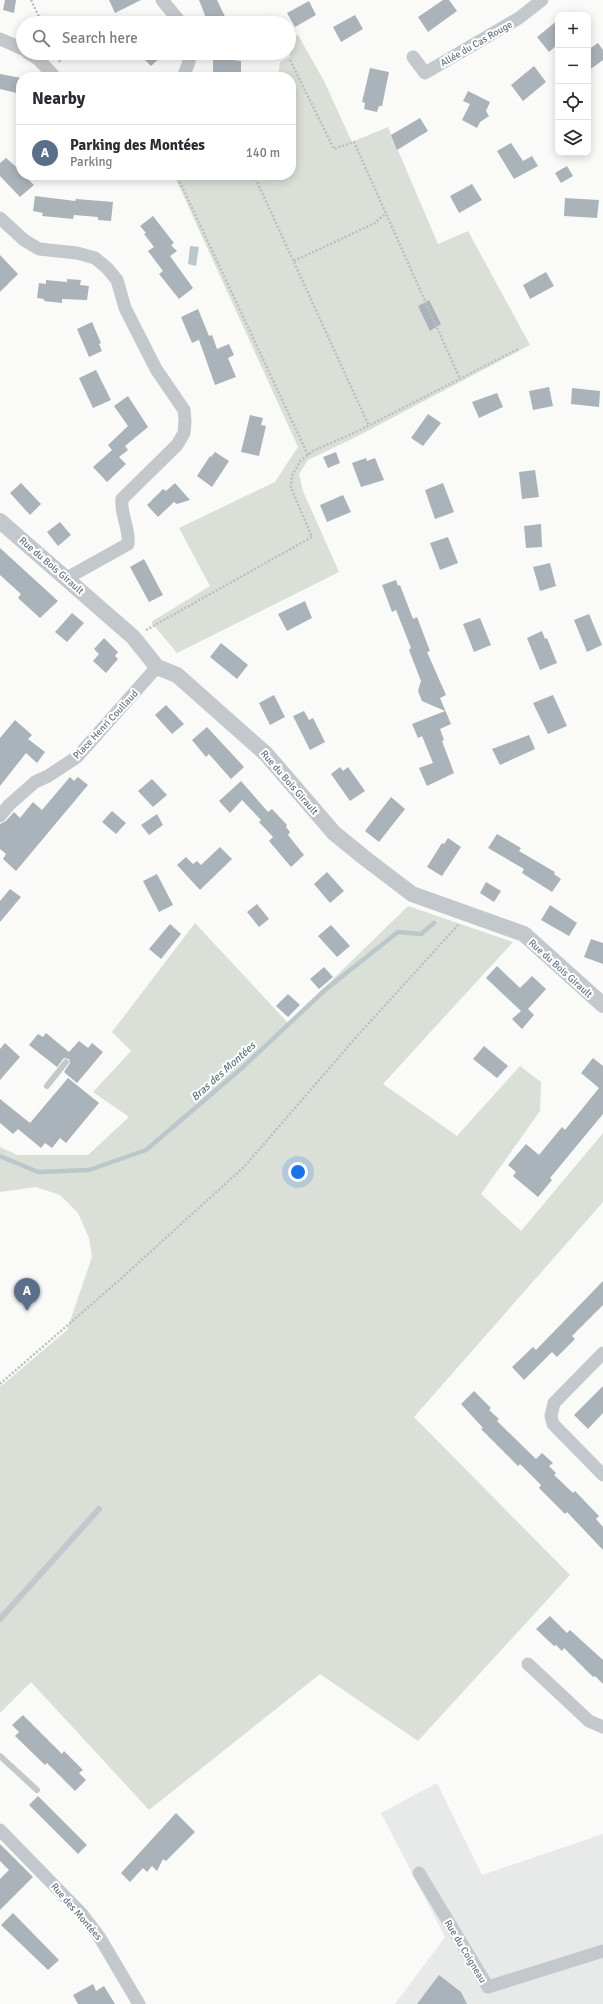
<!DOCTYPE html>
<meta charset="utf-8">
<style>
body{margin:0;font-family:Signika,sans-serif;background:#f2f2f3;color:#2b2b33}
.controls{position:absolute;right:12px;top:12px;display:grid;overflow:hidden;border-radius:8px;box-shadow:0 2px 10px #0003}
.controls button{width:36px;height:36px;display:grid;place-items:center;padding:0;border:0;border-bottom:1px solid #e1e1e2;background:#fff;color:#2b2b33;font:20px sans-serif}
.you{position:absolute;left:298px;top:1172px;width:14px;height:14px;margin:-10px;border:3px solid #fff;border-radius:50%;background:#1a73e8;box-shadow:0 0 0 6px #1a73e833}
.badge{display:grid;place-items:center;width:26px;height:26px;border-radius:50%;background:#e4572e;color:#fff;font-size:13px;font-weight:700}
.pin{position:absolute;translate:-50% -33px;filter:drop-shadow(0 1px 2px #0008)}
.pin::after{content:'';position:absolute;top:21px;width:14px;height:12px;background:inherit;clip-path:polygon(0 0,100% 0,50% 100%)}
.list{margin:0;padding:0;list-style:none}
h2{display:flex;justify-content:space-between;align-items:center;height:52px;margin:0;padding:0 16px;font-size:17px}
h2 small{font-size:13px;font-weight:400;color:#7c7c81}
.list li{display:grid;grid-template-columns:26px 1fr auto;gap:12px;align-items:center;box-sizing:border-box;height:56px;padding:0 16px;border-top:1px solid #e1e1e2}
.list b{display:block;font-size:15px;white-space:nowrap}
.list p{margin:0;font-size:13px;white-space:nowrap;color:#7c7c81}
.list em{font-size:13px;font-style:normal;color:#7c7c81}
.icon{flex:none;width:22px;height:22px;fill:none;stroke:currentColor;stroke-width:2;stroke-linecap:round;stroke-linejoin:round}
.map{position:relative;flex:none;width:603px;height:2004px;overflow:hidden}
.search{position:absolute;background:#fff;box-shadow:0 2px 10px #0003;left:16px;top:16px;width:280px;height:44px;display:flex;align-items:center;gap:10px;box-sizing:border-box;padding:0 14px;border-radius:22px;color:#7c7c81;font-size:15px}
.panel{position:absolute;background:#fff;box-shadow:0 2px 10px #0003;left:16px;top:72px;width:280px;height:108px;border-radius:16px}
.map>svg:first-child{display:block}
</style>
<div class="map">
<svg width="603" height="2004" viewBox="0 0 603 2004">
<rect width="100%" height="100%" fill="#fafaf8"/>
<path fill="#e8e9e9" d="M437,1783L482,1875L603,1834V2004H395L445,1937L381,1813Z"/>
<g fill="#dadfd7">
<path d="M298,35L324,81L352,142L388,127L438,244L468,231L530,345L358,436L308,460L299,474L303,491L339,572L177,653L151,622L210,586L179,528L275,482L298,447L174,175H291V77H278L280,62L290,57L289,40Z"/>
<path d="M408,906L513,942L383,1084L457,1136L520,1066L541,1082L540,1111L481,1194L521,1231L603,1133V1202L414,1417L570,1575L418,1741L320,1674L149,1810L31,1682L0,1713V1387L67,1330L92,1257L89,1238L78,1213L60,1195L36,1187L0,1192V1147L17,1155H88L129,1117L93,1092L131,1051L112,1032L195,923L288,1023Z"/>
</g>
<path fill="#bbc7cb" d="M190,246L199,247L196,266L188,264Z"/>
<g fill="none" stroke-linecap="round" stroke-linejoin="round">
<path stroke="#bbc7cb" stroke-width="4.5" d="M0,1156L38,1172L89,1170L146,1150L242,1068L325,990L398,932L421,934L434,923"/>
</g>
<g fill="#aab3b9">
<path d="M5,0H16L14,13L3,10Z"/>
<path d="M109,0H141L115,13Z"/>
<path d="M199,0H217L228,23H208Z"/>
<path d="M443,0H449L457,11L428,32L418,17Z"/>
<path d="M309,1L316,15L295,27L287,13Z"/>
<path d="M355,15L363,29L341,42L333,27Z"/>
<path d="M558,20V44L549,52L537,37Z"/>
<path d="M598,43L603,50V60L588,71V50Z"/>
<path d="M138,53H165L151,66Z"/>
<path d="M213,53H233V60L241,61V77H213Z"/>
<path d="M534,66L546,82L523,101L511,85Z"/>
<path d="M370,68L389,72L382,106H379L377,112L364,109L365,103L362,102Z"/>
<path d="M0,74L21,78V94L0,89Z"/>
<path d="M468,91L490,102L486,111L489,116L480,122L477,128L462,120L470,104L463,101Z"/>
<path d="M420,118L428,131L397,150L391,135Z"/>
<path d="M511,143L523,161L532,156L538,166L514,179L497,151Z"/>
<path d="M6,158L21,171V175H24L34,185L20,197L0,176V163Z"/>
<path d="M567,166L573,176L561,183L555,173Z"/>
<path d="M472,184L482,200L459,213L450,196Z"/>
<path d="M35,196L75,201L76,199L113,202L111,221L98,220V217L74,215L73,219L42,216L43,213L33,211Z"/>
<path d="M565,198L599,200L597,218L564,216Z"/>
<path d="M153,216L174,243L171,245L177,251L170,256L193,288L179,299L159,274L163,271L148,251L154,247L144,234L146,233L140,226Z"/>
<path d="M0,255L18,274L0,292Z"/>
<path d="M546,272L554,286L530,299L523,285Z"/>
<path d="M67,279L81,280L80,285L89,286L87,300L62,299V303L44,301V299L37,298L39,283L46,284V280L67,282Z"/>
<path d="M429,300L441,324L430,331L418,306Z"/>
<path d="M198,309L209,336L212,335L217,349L229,344L234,355L228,358L236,377L215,385L199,340L203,338L192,343L181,317Z"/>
<path d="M92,322L101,343L99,344L102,351L89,357L77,329Z"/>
<path d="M96,370L111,400L93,408L79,378Z"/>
<path d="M549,387L553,406L533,410L529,391Z"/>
<path d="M572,388L600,391L599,407L571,404Z"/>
<path d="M497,393L503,407L479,418L472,402Z"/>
<path d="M128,396L148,427L125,446L128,450L119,457L126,464L107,482L93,467L112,450L108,445L128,426L114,406Z"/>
<path d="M428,414L441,423L423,446L411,438Z"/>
<path d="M250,415L263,418L261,425L266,426L259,456L241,452Z"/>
<path d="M215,452L229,461L212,487L197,476L210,456L211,457Z"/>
<path d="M336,452L340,463L328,468L323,457Z"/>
<path d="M366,458L367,461L375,458L384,480L361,487L352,463Z"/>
<path d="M535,470L539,497L522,499L519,472Z"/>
<path d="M21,483L41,504L30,515L10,493Z"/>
<path d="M175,483L190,500L177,504L174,502L158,517L147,505L163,489L166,491Z"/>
<path d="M443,483L454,512L435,519L425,490Z"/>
<path d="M343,495L351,512L327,522L320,505Z"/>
<path d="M60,522L71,535L58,546L47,532Z"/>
<path d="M541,524L542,547L526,548L524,526Z"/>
<path d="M448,537L458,563L440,570L430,543Z"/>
<path d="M0,548L58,601L40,618L18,598L21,594L0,575Z"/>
<path d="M144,559L163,595L149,602L130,567Z"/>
<path d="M550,563L556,586L540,591L533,567Z"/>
<path d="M396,580L398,586L400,585L413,619L417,617L430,651L427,652L446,695L440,698L451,724L440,729L444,740L442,741L454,773L427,786L419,768L433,763L422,736L418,738L412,724L445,711L422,701L418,691L421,681L409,650L411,648L396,610L392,612L382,585Z"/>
<path d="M305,601L312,618L287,631L278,614Z"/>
<path d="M72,613L84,623L67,642L55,632Z"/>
<path d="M589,614L602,645L587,652L574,620Z"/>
<path d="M480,618L491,645L474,652L463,624Z"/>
<path d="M542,631L545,639L547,638L557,663L540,670L527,638Z"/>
<path d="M104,638L118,652L115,656L118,659L106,673L93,661L99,654L94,649Z"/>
<path d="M221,643L248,665L237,679L210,657Z"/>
<path d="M274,695L285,717L270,725L259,703Z"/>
<path d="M553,695L567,726L548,734L533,703Z"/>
<path d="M166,705L184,724L172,734L155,715Z"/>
<path d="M304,711L309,720L313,718L325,742L310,750L293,716Z"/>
<path d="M15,720L32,735L28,739L45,752L37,763L26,753L0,786V738Z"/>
<path d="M207,727L244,767L231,779L209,754L206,757L192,740Z"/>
<path d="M529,735L535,749L500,765L492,749Z"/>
<path d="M340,767L343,771L348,767L365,791L350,801L331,774Z"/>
<path d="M70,777L74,781L78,777L88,785L16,871L3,859L6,854L0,849V824L6,821L14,812L20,818L33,802L42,810Z"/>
<path d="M152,779L167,795L153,807L138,791Z"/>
<path d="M241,781L268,812L272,809L287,825L286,827L290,832L288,835L304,855L291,867L269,841L273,837L259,822L261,820L242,800L230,813L219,801Z"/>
<path d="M391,797L405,809L379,842L365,831Z"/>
<path d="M112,811L126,823L116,834L102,822Z"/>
<path d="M157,814L163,825L149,835L141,825Z"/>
<path d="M497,834L521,848L519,851L555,872L554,874L561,879L552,892L522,873L524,869L488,848Z"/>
<path d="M448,838L461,847L442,876L427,867L442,843L444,844Z"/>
<path d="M220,847L232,859L200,890L177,865L186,857L193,864L197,861L201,865Z"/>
<path d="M327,872L344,891L330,903L314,884Z"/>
<path d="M157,874L173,905L159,912L143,881Z"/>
<path d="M486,882L501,891L494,902L480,893Z"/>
<path d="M10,889L21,897L0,922V901Z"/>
<path d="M257,904L269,919L259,927L247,912Z"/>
<path d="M550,905L577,923L569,936L541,920Z"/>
<path d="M170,924L181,934L161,959L149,949Z"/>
<path d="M331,925L350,946L337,957L318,936Z"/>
<path d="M591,939L603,943V964L584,957Z"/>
<path d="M497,966L520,988L532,976L546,989L528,1009L534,1015L522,1029L512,1019L521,1011L486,978Z"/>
<path d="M324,967L333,977L319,989L310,979Z"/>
<path d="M288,994L300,1005L288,1017L276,1006Z"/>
<path d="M46,1033L69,1052L79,1041L88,1048L92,1043L103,1052L77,1083L64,1072L70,1063L69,1059L64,1058L57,1067L29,1045L38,1034L43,1037Z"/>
<path d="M5,1043L20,1057L0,1080V1049Z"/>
<path d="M484,1046L508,1066L497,1078L473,1059Z"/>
<path d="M593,1058L603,1066V1114L550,1178L552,1180L538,1197L513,1176L516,1172L508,1165L526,1144L539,1155L562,1127L565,1130L599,1088L581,1073Z"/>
<path d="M68,1078L99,1103L66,1143L60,1138L52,1148L45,1143L41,1148L18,1129L13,1134L0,1123V1099L30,1123Z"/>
<path d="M603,1281V1305L572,1336L575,1339L557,1357L552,1352L524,1380L512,1367L533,1347L536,1350Z"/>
<path d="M603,1386V1413L588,1429L574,1415Z"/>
<path d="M474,1391L491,1408L489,1410L499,1419L497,1421L536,1459L542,1453L553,1463L549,1466L556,1473L554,1475L573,1493L575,1491L599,1516L596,1519L603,1527V1550L567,1512L565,1514L539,1488L541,1485L520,1464L518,1466L481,1429L483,1428L461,1404Z"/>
<path d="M550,1616L567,1633L570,1630L603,1660V1684L595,1676L593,1677L564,1648L562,1651L556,1645L554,1646L536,1629Z"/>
<path d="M23,1715L62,1754L64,1751L83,1770L79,1773L86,1780L75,1791L47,1763L45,1765L15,1736L19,1732L12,1725Z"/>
<path d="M38,1796L87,1845L78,1854L29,1805Z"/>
<path d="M176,1813L195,1832L166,1861L163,1859L157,1871L152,1866L147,1872L143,1868L130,1882L121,1873Z"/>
<path d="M0,1844L33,1877L0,1910V1879L9,1870L0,1861Z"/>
<path d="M13,1913L59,1960L48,1970L1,1925Z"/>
<path d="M439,1975L461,1992L467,2004H417Z"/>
<path d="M93,1984L96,1991L104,1986L115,2004H78L73,1995Z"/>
</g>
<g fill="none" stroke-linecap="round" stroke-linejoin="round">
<g stroke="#bbbfc2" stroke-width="2.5" stroke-dasharray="2 2" stroke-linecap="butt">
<path d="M31,0L42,23"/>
<path d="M56,53L60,62"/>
<path d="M290,60L334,149L354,142L460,379"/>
<path d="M254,175L369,426"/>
<path d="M178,178L308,455"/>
<path d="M294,261L375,223L386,213"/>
<path d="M146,630L312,537L291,488L292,476L300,461L313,451L356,432L518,349"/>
<path d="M0,1384L116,1283L244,1167L358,1035L458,925"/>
</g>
<g stroke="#c3c8cc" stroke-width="6">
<path d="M47,1086L66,1062"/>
<path d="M0,1619L99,1509"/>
<path d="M0,1756L37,1790"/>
</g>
<g stroke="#c3c8cc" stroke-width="13">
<path d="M162,0L181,23"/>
<path d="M0,39L23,49"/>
<path d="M28,53L38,59L55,77"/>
<path d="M413,57L425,73L519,18L542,0"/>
<path d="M183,77L189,62L190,53"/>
<path d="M0,218L24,240L39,249L77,253L95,258L107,268L117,280L125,308L156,369L184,410L185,421L184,433L177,445L122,499C120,515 130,528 128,544L67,578"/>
<path d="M0,816L9,805L35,782L48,776L77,757L157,667"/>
<path d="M603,1353L554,1403L551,1416L553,1424L603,1475"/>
<path d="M528,1664L589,1721L603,1727"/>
<path d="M0,1830L81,1913L100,1938L139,2004"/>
<path d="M419,1873L488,1987L603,1951"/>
</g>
<path stroke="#c3c8cc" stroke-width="16" d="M0,521L133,637L157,667L177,675L266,754L334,833L366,859L412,894L524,934L603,1005"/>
</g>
<g text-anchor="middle" stroke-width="4" stroke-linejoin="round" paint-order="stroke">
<g font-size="10" fill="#657683" stroke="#fff">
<text transform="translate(476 43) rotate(-30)" y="4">Allée du Cas Rouge</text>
<text transform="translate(52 565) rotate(41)" y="4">Rue du Bois Girault</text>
<text transform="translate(105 724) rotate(-47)" y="4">Place Henri Coullaud</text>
<text transform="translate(290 782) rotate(49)" y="4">Rue du Bois Girault</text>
<text transform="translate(561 968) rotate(42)" y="4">Rue du Bois Girault</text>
<text transform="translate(77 1911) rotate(49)" y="4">Rue des Montées</text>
<text transform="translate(466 1951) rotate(59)" y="4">Rue du Coigneau</text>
</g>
<g font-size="11" font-style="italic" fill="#60757c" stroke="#fff">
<text transform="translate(223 1071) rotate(-42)" y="4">Bras des Montées</text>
</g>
</g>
</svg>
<div class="controls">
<button>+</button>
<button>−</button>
<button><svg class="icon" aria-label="locate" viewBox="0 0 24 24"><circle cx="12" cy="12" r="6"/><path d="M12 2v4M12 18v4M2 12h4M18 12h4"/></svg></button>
<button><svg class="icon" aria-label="layers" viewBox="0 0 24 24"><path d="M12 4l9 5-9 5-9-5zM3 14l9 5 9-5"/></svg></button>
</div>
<div class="you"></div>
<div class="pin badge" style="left:27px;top:1311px;background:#5c6f8a">A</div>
<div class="search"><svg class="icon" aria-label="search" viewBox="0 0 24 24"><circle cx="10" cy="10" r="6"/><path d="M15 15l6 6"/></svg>Search here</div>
<section class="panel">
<h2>Nearby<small></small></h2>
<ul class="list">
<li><span class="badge" style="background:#5c6f8a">A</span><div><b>Parking des Montées</b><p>Parking</p></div><em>140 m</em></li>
</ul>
</section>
</div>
